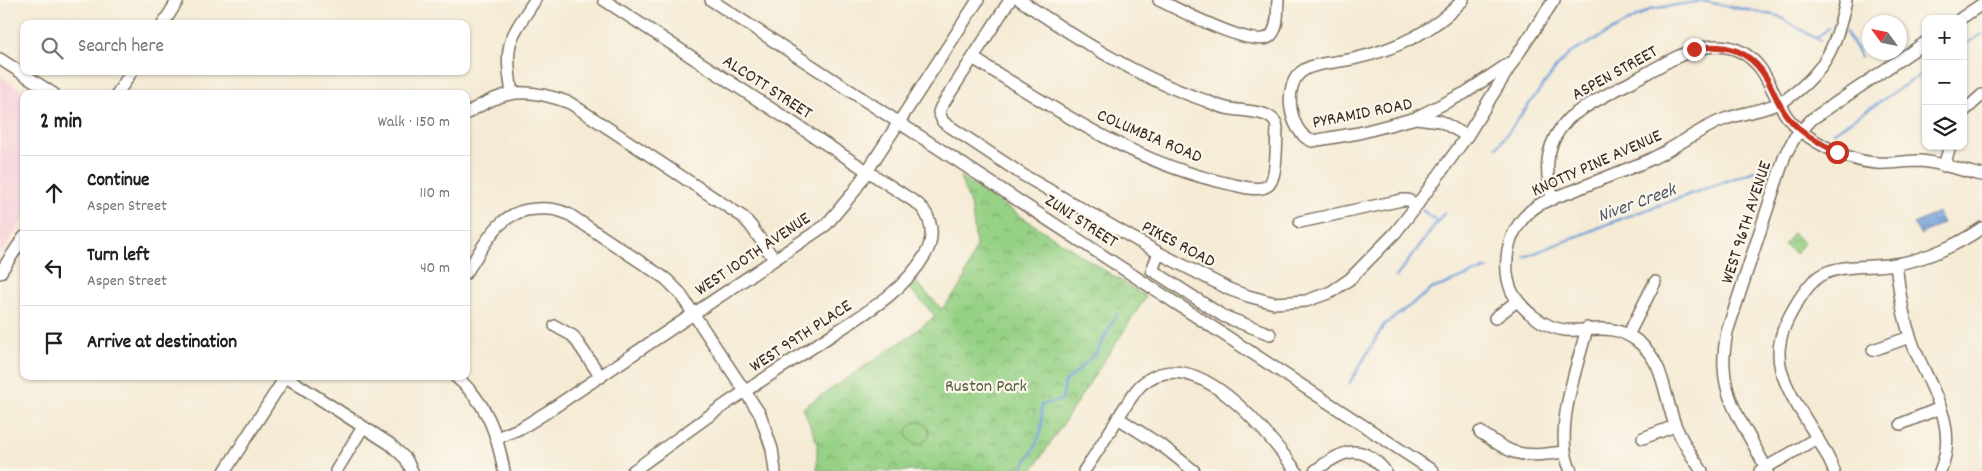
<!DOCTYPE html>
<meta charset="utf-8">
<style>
body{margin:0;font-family:Dekko,sans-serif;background:#f6f6f6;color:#202124}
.controls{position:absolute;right:15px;top:15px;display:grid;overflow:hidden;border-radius:10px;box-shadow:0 1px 4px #0004}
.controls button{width:45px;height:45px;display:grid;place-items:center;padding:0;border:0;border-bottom:1px solid #e0e0e0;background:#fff;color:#202124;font:25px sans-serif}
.compass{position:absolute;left:1862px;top:15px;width:45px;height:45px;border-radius:50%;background:#fff;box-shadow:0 1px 4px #0004;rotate:303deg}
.stop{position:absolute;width:15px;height:15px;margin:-11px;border:4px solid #c8321e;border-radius:50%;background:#fff}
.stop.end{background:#c8321e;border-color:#fff;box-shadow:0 1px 5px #0008}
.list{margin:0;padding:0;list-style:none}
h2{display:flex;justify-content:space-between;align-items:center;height:65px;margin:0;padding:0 20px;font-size:21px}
h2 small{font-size:16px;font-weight:400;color:#757577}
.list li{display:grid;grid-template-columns:32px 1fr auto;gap:15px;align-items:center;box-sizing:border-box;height:75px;padding:0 20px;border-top:1px solid #e0e0e0}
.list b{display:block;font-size:19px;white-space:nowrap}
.list p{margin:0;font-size:16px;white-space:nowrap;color:#757577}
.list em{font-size:16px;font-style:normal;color:#757577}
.icon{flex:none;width:28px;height:28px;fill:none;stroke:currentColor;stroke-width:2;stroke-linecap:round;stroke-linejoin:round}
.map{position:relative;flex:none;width:1982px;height:471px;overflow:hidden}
.search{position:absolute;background:#fff;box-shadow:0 1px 4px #0004;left:20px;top:20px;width:450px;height:55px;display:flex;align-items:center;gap:12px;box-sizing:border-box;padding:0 18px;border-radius:10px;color:#757577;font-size:19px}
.panel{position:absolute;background:#fff;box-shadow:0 1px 4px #0004;left:20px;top:90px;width:450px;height:290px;border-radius:10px}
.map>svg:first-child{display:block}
</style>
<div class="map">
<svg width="1982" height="471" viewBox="0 0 1982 471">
<defs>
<pattern id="park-crowns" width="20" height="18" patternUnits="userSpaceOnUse" patternTransform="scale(1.25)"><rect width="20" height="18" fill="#96d185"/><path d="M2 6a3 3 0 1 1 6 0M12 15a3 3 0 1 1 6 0" fill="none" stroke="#7caa6c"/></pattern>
<pattern id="water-waves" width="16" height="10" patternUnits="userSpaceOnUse" patternTransform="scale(1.25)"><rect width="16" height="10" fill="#6f9ed8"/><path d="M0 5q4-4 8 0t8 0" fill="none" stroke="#5c81af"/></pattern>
</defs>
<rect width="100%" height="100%" fill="#fbf7ec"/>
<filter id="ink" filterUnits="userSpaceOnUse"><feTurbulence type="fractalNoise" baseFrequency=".02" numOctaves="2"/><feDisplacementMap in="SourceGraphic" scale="10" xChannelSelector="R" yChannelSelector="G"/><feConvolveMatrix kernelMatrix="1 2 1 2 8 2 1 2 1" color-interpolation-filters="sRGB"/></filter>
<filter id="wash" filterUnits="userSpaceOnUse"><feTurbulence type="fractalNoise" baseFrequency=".0096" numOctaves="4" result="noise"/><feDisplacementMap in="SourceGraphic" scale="20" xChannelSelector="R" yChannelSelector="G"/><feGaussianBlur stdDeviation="1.12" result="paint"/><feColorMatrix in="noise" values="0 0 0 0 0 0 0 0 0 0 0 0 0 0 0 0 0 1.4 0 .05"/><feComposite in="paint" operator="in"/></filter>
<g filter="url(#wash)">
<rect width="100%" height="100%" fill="#f5ebd5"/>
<path fill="#f6cfd8" d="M0,76L28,94H24V218L0,255Z"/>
<g fill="url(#park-crowns)" stroke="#687e52">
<path d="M960,177L1146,297L1032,471H817V443L803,408L911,335L935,316L909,288L915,281L942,309L962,284L976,247L972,210Z"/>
<path d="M1793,233L1804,243L1796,254L1784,245Z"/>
</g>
<circle fill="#96d185" stroke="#687e52" cx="918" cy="433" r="11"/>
<path fill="url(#water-waves)" stroke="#55647b" d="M1938,212L1943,223L1920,235L1914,224Z"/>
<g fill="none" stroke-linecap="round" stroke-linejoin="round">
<g stroke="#6f9ed8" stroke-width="2.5">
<path d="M1697,0L1778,16L1820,41"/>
<path d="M1845,31L1861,57"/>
<path d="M1816,38L1829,28"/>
<path d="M1963,46L1982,34"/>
<path d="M1834,132L1926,71"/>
<path d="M1497,147L1556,68L1569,54L1651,9L1702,1"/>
<path d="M1422,210L1435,220L1436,224"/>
<path d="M1525,257L1623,218L1755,171"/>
<path d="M1396,277L1445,212"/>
<path d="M1349,384L1384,325L1432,289L1488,268"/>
<path d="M1020,471C1028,458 1039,443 1041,428C1043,420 1040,413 1042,405C1049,402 1056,403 1062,399L1065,383L1096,353L1117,314"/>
</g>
</g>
</g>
<g filter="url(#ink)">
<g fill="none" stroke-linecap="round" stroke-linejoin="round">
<defs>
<g id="minor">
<path d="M604,0L918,204C933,217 935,238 925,255C904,291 867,312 833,334C805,352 776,371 747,390C708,415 671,444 633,471"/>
<path d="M711,0L1433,471"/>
<path d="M1010,0L941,107L939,112L943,122L1023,175L1159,253L1231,290L1248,296L1274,303L1306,301L1331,292L1350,279L1395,233L1417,205L1467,136L1514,60L1554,0"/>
<path d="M1159,0C1177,9 1252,48 1269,37C1279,30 1277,11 1278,0"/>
<path d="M1463,0C1434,31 1394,50 1353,59C1339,62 1315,63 1304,70C1281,83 1289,133 1312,141L1359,133L1416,118L1440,121L1467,136"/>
<path d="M1960,19L1982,4"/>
<path d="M163,24L178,0"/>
<path d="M973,58C1054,109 1135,164 1230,184C1240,186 1258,192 1267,186C1278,180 1276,140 1277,128L1276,123C1267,109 1241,112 1226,108C1218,106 1209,102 1201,99C1137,77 1076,38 1020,0"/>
<path d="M0,59L54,94"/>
<path d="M512,93C504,43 508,41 535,0"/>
<path d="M117,94L132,71"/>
<path d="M1963,112L1982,95"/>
<path d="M466,114C504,89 527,87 570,103L743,217L751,226L774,259"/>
<path d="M1417,117L1465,93L1511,62"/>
<path d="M1944,166L1950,146"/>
<path d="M1553,199C1543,168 1546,142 1569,118C1587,104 1610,93 1631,82C1670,61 1723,21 1760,68C1770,81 1775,98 1784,112C1792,126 1809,138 1824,146C1841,155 1858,162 1877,163C1891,164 1905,161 1919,161C1940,162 1962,171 1982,175"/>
<path d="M1300,222L1402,200H1408L1417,205"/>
<path d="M1159,253L1152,270L1223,316L1270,334"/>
<path d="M1896,264C1899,288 1902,313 1910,336C1924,381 1962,422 1940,471"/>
<path d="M0,273L24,237"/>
<path d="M466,273C485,245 498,210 536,209C549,208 558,209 570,215L666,279L679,292L760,414L772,449L775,471"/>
<path d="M1495,318L1517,301"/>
<path d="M555,326L573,336L601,377"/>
<path d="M1628,335L1655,282"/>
<path d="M1873,350L1910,337"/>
<path d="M455,376C487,402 497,433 504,471"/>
<path d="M286,377L390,444L406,459L412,471"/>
<path d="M1118,418L1165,448L1194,471"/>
<path d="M1901,424L1940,408"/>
<path d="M1480,432C1491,439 1502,448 1514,452C1530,457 1548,454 1564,452"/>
<path d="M497,438L523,427L547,412L826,225L853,193L978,0"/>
<path d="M1643,438L1675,426"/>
<path d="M225,471L286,376"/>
<path d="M336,471L363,427"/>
<path d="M1084,471C1097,452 1109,433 1121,413C1127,404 1133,393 1141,385C1194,338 1268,433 1296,471"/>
<path d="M1315,471C1341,451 1361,441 1385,471"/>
<path d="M1571,471C1552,433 1577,368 1587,328"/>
<path d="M1702,471C1692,457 1683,443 1676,427C1663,396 1666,362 1636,340C1611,322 1591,332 1565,330C1544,328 1522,310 1512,292C1507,281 1506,270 1507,258C1508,238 1520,217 1537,206C1548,199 1561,195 1573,191C1598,180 1624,171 1649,160C1676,148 1698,129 1725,119C1745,112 1770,110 1788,98C1826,71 1837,44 1846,0"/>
<path d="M1760,471L1817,438"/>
<path d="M1767,471C1752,436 1725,406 1724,367C1723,355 1725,343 1727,332L1785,155L1795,137L1812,119L1926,42"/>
<path d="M1834,471C1821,436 1792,406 1781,370C1779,361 1778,352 1780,343C1782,325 1806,282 1823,274C1844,264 1872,268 1895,264C1925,260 1957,245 1982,228"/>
</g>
</defs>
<use href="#minor" stroke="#7c6e5e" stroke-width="14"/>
<use href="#minor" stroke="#fff" stroke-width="11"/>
</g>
</g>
<g fill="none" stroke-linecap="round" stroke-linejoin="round" filter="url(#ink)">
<path stroke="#c8321e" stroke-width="6" d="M1694,49C1725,42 1751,51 1767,79C1774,91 1778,105 1787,116C1800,133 1819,143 1837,152"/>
</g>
<g text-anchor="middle" stroke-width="4.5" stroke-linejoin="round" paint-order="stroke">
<g font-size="18" fill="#3b2a1e" stroke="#fbf7ec">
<text transform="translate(1614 72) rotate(-29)" y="6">ASPEN STREET</text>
<text transform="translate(768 86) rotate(33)" y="6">ALCOTT STREET</text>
<text transform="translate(1362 112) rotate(-11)" y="6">PYRAMID ROAD</text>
<text transform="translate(1150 135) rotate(23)" y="6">COLUMBIA ROAD</text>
<text transform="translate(1596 162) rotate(-24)" y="6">KNOTTY PINE AVENUE</text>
<text transform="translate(1082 220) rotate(33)" y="6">ZUNI STREET</text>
<text transform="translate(1745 222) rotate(-72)" y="6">WEST 96TH AVENUE</text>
<text transform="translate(1179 243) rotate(28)" y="6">PIKES ROAD</text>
<text transform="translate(752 253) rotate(-34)" y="6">WEST 100TH AVENUE</text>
<text transform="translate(800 335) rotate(-33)" y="6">WEST 99TH PLACE</text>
</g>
<g font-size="18" fill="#565c3d" stroke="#fbf7ec">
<text x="986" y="391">Ruston Park</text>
</g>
<g font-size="19" font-style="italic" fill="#505868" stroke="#fbf7ec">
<text transform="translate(1636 201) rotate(-20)" y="7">Niver Creek</text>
</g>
</g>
</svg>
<div class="controls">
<button>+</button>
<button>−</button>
<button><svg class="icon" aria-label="layers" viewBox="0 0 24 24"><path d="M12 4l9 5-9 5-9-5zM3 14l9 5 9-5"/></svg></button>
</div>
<svg class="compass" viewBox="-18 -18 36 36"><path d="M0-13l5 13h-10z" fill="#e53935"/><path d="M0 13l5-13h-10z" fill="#757577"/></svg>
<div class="stop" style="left:1837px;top:152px"></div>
<div class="stop end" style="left:1694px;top:49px"></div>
<div class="search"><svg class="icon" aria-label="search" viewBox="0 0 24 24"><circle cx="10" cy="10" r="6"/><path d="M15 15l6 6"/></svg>Search here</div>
<section class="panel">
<h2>2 min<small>Walk · 150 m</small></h2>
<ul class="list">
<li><svg class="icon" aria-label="ahead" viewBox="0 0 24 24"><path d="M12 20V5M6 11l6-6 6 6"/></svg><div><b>Continue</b><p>Aspen Street</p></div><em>110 m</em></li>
<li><svg class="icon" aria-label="left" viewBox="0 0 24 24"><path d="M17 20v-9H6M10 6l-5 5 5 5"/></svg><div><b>Turn left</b><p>Aspen Street</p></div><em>40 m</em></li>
<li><svg class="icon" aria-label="arrive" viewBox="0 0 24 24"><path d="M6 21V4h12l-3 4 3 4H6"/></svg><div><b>Arrive at destination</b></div></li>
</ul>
</section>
</div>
